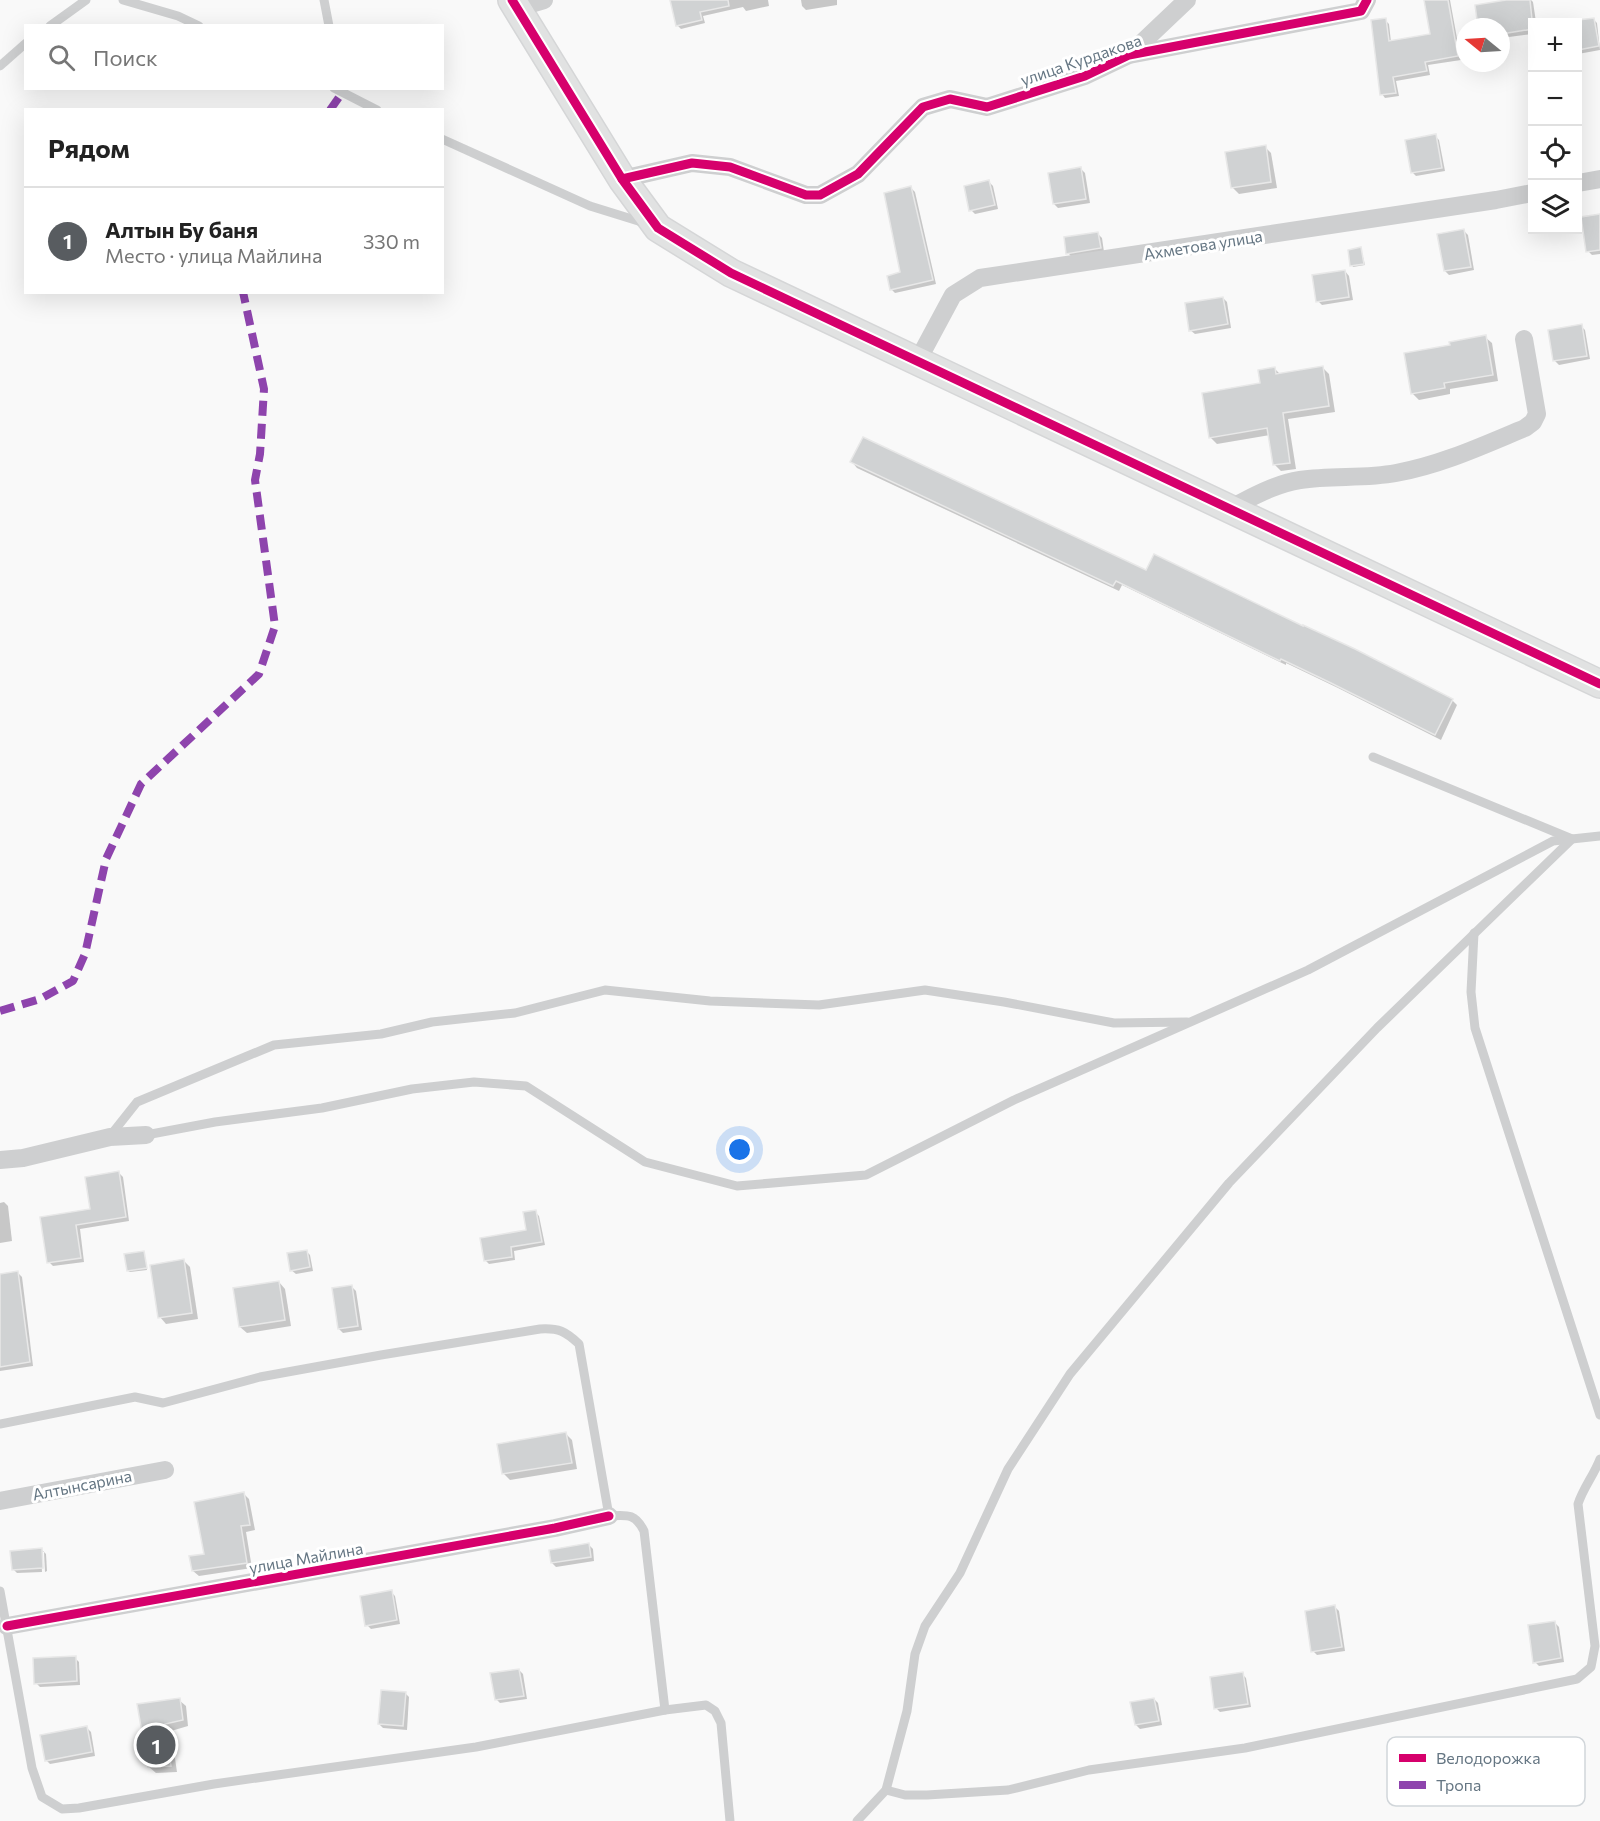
<!DOCTYPE html>
<html lang="ru">
<meta charset="utf-8">
<style>
body{margin:0;font-family:Commissioner,sans-serif;background:#f6f6f6;color:#222}
.controls{position:absolute;right:18px;top:18px;display:grid;overflow:hidden;border-radius:0px;box-shadow:0 6px 24px #0002}
.controls button{width:54px;height:54px;display:grid;place-items:center;padding:0;border:0;border-bottom:2px solid #e0e0e0;background:#fff;color:#222;font:30px sans-serif}
.compass{position:absolute;left:1456px;top:18px;width:54px;height:54px;border-radius:50%;background:#fff;box-shadow:0 6px 24px #0002;rotate:288deg}
.you{position:absolute;left:740px;top:1150px;width:21px;height:21px;margin:-15px;border:4px solid #fff;border-radius:50%;background:#1a73e8;box-shadow:0 0 0 9px #1a73e833}
.badge{display:grid;place-items:center;width:39px;height:39px;border-radius:50%;background:#585c60;color:#fff;font-size:20px;font-weight:700}
.pin{position:absolute;translate:-50% -50%;border:3px solid #fff;box-shadow:0 2px 6px #0006}
.list{margin:0;padding:0;list-style:none}
h2{display:flex;justify-content:space-between;align-items:center;height:78px;margin:0;padding:0 24px;font-size:26px}
h2 small{font-size:20px;font-weight:400;color:#767676}
.list li{display:grid;grid-template-columns:39px 1fr auto;gap:18px;align-items:center;box-sizing:border-box;height:108px;padding:0 24px;border-top:2px solid #e0e0e0}
.list b{display:block;font-size:22px;white-space:nowrap}
.list p{margin:0;font-size:20px;white-space:nowrap;color:#767676}
.list em{font-size:20px;font-style:normal;color:#767676}
.icon{flex:none;width:33px;height:33px;fill:none;stroke:currentColor;stroke-width:2;stroke-linecap:round;stroke-linejoin:round}
.map{position:relative;flex:none;width:1600px;height:1821px;overflow:hidden}
.search{position:absolute;background:#fff;box-shadow:0 6px 24px #0002;left:24px;top:24px;width:420px;height:66px;display:flex;align-items:center;gap:15px;box-sizing:border-box;padding:0 21px;border-radius:0px;color:#767676;font-size:22px}
.panel{position:absolute;background:#fff;box-shadow:0 6px 24px #0002;left:24px;top:108px;width:420px;height:186px;border-radius:0px}
.map>svg:first-child{display:block}
</style>
<div class="map">
<svg width="1600" height="1821" viewBox="0 0 1600 1821">
<rect width="100%" height="100%" fill="#f9f9f9"/>
<g fill="#0003">
<path d="M672,0H768L769,6L746,11L743,7L703,16L705,23L681,29L677,25Z"/>
<path d="M801,0H837V5L806,10L802,6Z"/>
<path d="M1425,0H1450L1461,60L1428,65L1430,75L1396,81L1399,96L1385,98L1382,94L1385,20L1389,24L1391,42L1431,35Z"/>
<path d="M1516,0H1531L1533,2L1536,22H1532V34L1501,38V27H1480Z"/>
<path d="M1593,19L1597,23L1600,50L1578,54V22H1574Z"/>
<path d="M1435,136L1439,140L1445,171L1416,176L1412,172Z"/>
<path d="M1265,147L1271,153L1277,188L1239,194L1233,188Z"/>
<path d="M1081,169L1085,173L1090,203L1058,208L1054,204Z"/>
<path d="M989,182L993,186L998,209L975,214L971,210Z"/>
<path d="M911,188L915,192L936,284L895,293L891,289L902,274Z"/>
<path d="M1600,215V254L1592,255L1588,251Z"/>
<path d="M1464,231L1468,235L1474,270L1449,275L1445,271Z"/>
<path d="M1098,234L1102,238L1104,252L1072,257L1068,253Z"/>
<path d="M1361,249L1365,265L1353,267L1352,265Z"/>
<path d="M1345,271L1349,276L1353,300L1322,305L1318,301Z"/>
<path d="M1223,298L1227,302L1231,328L1195,334L1190,330Z"/>
<path d="M1581,326L1585,330L1590,359L1559,365L1554,360Z"/>
<path d="M1485,337L1492,343L1498,381L1450,389V394L1419,400L1412,393L1452,346Z"/>
<path d="M1323,368L1329,374L1335,412L1288,419L1296,469L1281,471L1275,465L1270,435L1217,444L1210,437L1262,385L1275,369L1281,375Z"/>
<path d="M852,462L1147,572L1452,700L1457,705L1441,740L1338,688L1286,663V665L1122,585L1119,591L857,468Z"/>
<path d="M119,1173L123,1177L129,1221L80,1229L84,1262L53,1266L49,1262L42,1218L92,1211Z"/>
<path d="M4,1202L8,1206L12,1241L0,1243V1203Z"/>
<path d="M535,1212L539,1216L545,1245L514,1251L515,1260L489,1264L485,1260L528,1231Z"/>
<path d="M306,1251L310,1255L313,1271L296,1274L291,1270Z"/>
<path d="M144,1253L147,1270L130,1272L128,1271Z"/>
<path d="M184,1261L190,1267L198,1319L166,1324L160,1317Z"/>
<path d="M18,1273L22,1277L33,1366L0,1371V1276Z"/>
<path d="M279,1282L285,1289L291,1326L247,1333L240,1327Z"/>
<path d="M352,1287L356,1291L362,1330L343,1333L339,1329Z"/>
<path d="M566,1434L572,1440L577,1469L510,1480L504,1474Z"/>
<path d="M243,1493L249,1499L255,1530L246,1532L252,1568L199,1576L193,1571L206,1555Z"/>
<path d="M589,1545L593,1549L594,1561L556,1567L552,1563Z"/>
<path d="M42,1550L44,1552H41L42,1572L17,1573L13,1569Z"/>
<path d="M44,1552L46,1554L47,1571L45,1572Z"/>
<path d="M391,1592L395,1596L400,1624L371,1629L367,1625Z"/>
<path d="M1335,1607L1339,1611L1345,1651L1317,1655L1313,1651Z"/>
<path d="M1555,1623L1559,1627L1564,1662L1539,1666L1535,1662Z"/>
<path d="M75,1658L79,1662L80,1685L40,1687L36,1683Z"/>
<path d="M519,1670L523,1674L527,1699L500,1703L496,1699Z"/>
<path d="M1242,1674L1246,1678L1251,1707L1220,1712L1216,1708Z"/>
<path d="M405,1693L409,1697L407,1730L383,1728L379,1724Z"/>
<path d="M1154,1699L1158,1703L1162,1725L1140,1729L1136,1725Z"/>
<path d="M179,1700L186,1706L188,1726L171,1731L177,1772L156,1773L149,1767L139,1705Z"/>
<path d="M87,1728L91,1732L95,1756L50,1764L46,1760Z"/>
</g>
<g fill="#d0d2d3" stroke="#e8e8e8" stroke-width="1.5">
<path d="M670,0H728L729,6L700,12L702,20L676,26Z"/>
<path d="M1424,0H1448L1458,56L1425,62L1427,71L1393,77L1396,93L1380,95L1371,20L1386,18L1389,41L1430,34Z"/>
<path d="M1506,0H1530L1533,29L1501,34V27H1478L1475,5Z"/>
<path d="M1594,18L1599,46L1578,50V20Z"/>
<path d="M1436,134L1442,168L1411,173L1405,140Z"/>
<path d="M1266,145L1271,182L1231,188L1225,152Z"/>
<path d="M1081,167L1086,199L1053,204L1048,173Z"/>
<path d="M989,180L995,205L969,211L964,186Z"/>
<path d="M911,186L933,280L890,290L887,276L900,272L884,193Z"/>
<path d="M1600,214V250L1586,252L1581,217Z"/>
<path d="M1464,229L1471,267L1444,271L1437,234Z"/>
<path d="M1098,232L1101,248L1066,254L1064,237Z"/>
<path d="M1361,247L1364,264L1350,266L1348,250Z"/>
<path d="M1345,270L1349,297L1316,302L1312,275Z"/>
<path d="M1223,297L1228,324L1189,331L1185,303Z"/>
<path d="M1582,324L1587,356L1553,361L1548,330Z"/>
<path d="M1486,335L1493,375L1444,383L1445,388L1411,394L1404,353L1450,345L1449,342Z"/>
<path d="M1323,366L1329,406L1283,413L1290,463L1273,465L1267,428L1209,438L1202,393L1260,383L1258,370L1275,367L1276,374Z"/>
<path d="M863,437L1146,570L1154,554L1303,626V625L1355,649L1453,699L1435,735L1331,683L1281,659L1280,661L1116,581L1113,586L850,462Z"/>
<path d="M119,1171L126,1217L76,1225L81,1258L47,1263L40,1217L90,1209L85,1177Z"/>
<path d="M536,1210L542,1242L511,1247L512,1257L484,1261L480,1238L526,1230L523,1212Z"/>
<path d="M307,1250L310,1267L290,1271L287,1253Z"/>
<path d="M144,1251L147,1268L127,1271L124,1254Z"/>
<path d="M184,1259L192,1313L158,1318L150,1265Z"/>
<path d="M18,1271L30,1362L0,1367V1274Z"/>
<path d="M279,1281L285,1320L239,1327L233,1288Z"/>
<path d="M352,1285L358,1326L338,1329L332,1288Z"/>
<path d="M566,1432L572,1463L502,1474L497,1444Z"/>
<path d="M244,1492L250,1525L241,1526L247,1563L192,1571L189,1556L204,1554L194,1502Z"/>
<path d="M589,1543L591,1557L551,1563L549,1550Z"/>
<path d="M42,1548L43,1568L12,1570L10,1551Z"/>
<path d="M392,1590L397,1620L365,1626L360,1596Z"/>
<path d="M1335,1605L1342,1647L1311,1652L1305,1611Z"/>
<path d="M1555,1621L1561,1658L1533,1663L1528,1625Z"/>
<path d="M76,1656L77,1681L34,1684L33,1658Z"/>
<path d="M519,1669L524,1696L495,1700L490,1673Z"/>
<path d="M1243,1672L1248,1704L1214,1709L1210,1677Z"/>
<path d="M381,1690L406,1692L403,1726L378,1724Z"/>
<path d="M180,1698L183,1720L165,1724L171,1766L148,1767L137,1704Z"/>
<path d="M1154,1698L1159,1721L1135,1725L1130,1702Z"/>
<path d="M87,1726L92,1752L45,1761L40,1735Z"/>
</g>
<g fill="none" stroke-linecap="round" stroke-linejoin="round">
<defs>
<path id="secondary" d="M512,0L622,179L658,228L731,273L1600,684"/>
</defs>
<use href="#secondary" stroke="#d5d6d7" stroke-width="30"/>
<g stroke="#cecfd0" stroke-width="9">
<path d="M123,0L178,16L199,26"/>
<path d="M324,0L329,26"/>
<path d="M50,26L86,0"/>
<path d="M0,66L26,43"/>
<path d="M334,88L377,110"/>
<path d="M442,139L590,206L648,224"/>
<path d="M1474,933L1471,992L1475,1028L1600,1415"/>
<path d="M146,1135L215,1122L322,1108L412,1089L474,1082L526,1086L645,1162L737,1186L866,1175L1014,1100L1308,970L1553,841L1600,836"/>
<path d="M110,1136L137,1102L274,1045L381,1034L432,1022L515,1013L605,990L710,1001L819,1005L925,990L1004,1002L1114,1023L1187,1022"/>
<path d="M0,1424L135,1397L163,1403L260,1377L381,1355L540,1329C559,1328 565,1331 579,1344L609,1516C627,1515 635,1513 644,1531L665,1710"/>
<path d="M0,1591L32,1768L42,1797L62,1809L79,1808L214,1784L476,1747L665,1710L706,1705L715,1711L721,1723L730,1821"/>
<path d="M886,1790L905,1795H927L1008,1790L1089,1770L1245,1748L1577,1679L1591,1667L1595,1646L1578,1504C1583,1488 1594,1475 1600,1459"/>
<path d="M857,1821L886,1790L907,1711L915,1654L925,1626L960,1573L1008,1469L1070,1374L1229,1183L1377,1028L1572,839L1373,757"/>
</g>
<g stroke="#cecfd0" stroke-width="18">
<path d="M517,8L544,0"/>
<path d="M1129,55L1187,0"/>
<path d="M622,179L692,163L730,167L806,195H820L858,174L923,107L950,99L987,107L1085,76L1129,55L1361,11L1367,0"/>
<path d="M1578,183L1600,179"/>
<path d="M917,362L953,295L980,278L1496,200L1532,193"/>
<path d="M1228,509C1251,498 1274,484 1300,480C1332,475 1365,479 1396,473C1441,465 1484,445 1525,428L1533,422L1537,414L1524,339"/>
<path d="M0,1160L23,1158L110,1137L146,1135"/>
<path d="M0,1501L165,1470"/>
<path d="M7,1626L555,1528L609,1516"/>
</g>
<use href="#secondary" stroke="#e1e2e2" stroke-width="27"/>
<g stroke="#8e44ad" stroke-width="8" stroke-dasharray="15 8" stroke-linecap="butt">
<path d="M330,110L342,93"/>
<path d="M0,1011L40,999L73,981L85,954L106,859L141,784L259,674L275,626L255,480L260,454L264,389L243,292"/>
</g>
<defs>
<g id="cycleway">
<path d="M512,0L622,179L658,228L731,273L1600,684"/>
<path d="M622,179L692,163L730,167L806,195H820L858,174L923,107L950,99L987,107L1085,76L1129,55L1361,11L1367,0"/>
<path d="M7,1626L555,1528L609,1516"/>
</g>
</defs>
<use href="#cycleway" stroke="#fff" stroke-width="13"/>
<use href="#cycleway" stroke="#d6006c" stroke-width="9"/>
</g>
<g text-anchor="middle" stroke-width="6" stroke-linejoin="round" paint-order="stroke">
<g font-size="16" fill="#657683" stroke="#fff">
<text transform="translate(1081 60) rotate(-19)" y="6">улица Курдакова</text>
<text transform="translate(1203 245) rotate(-9)" y="6">Ахметова улица</text>
<text transform="translate(82 1485) rotate(-11)" y="6">Алтынсарина</text>
<text transform="translate(306 1558) rotate(-10)" y="6">улица Майлина</text>
</g>
</g>
<rect x="1387" y="1737" width="198" height="69" rx="9" fill="#fff" stroke="#d1d6da" stroke-width="1.5"/>
<rect x="1399" y="1754" width="27" height="8" fill="#d6006c"/>
<rect x="1399" y="1781" width="27" height="8" fill="#8e44ad"/>
<g font-size="16" fill="#657683">
<text x="1436" y="1764">Велодорожка</text>
<text x="1436" y="1791">Тропа</text>
</g>
</svg>
<div class="controls">
<button>+</button>
<button>−</button>
<button><svg class="icon" aria-label="locate" viewBox="0 0 24 24"><circle cx="12" cy="12" r="6"/><path d="M12 2v4M12 18v4M2 12h4M18 12h4"/></svg></button>
<button><svg class="icon" aria-label="layers" viewBox="0 0 24 24"><path d="M12 4l9 5-9 5-9-5zM3 14l9 5 9-5"/></svg></button>
</div>
<svg class="compass" viewBox="-18 -18 36 36"><path d="M0-13l5 13h-10z" fill="#e53935"/><path d="M0 13l5-13h-10z" fill="#767676"/></svg>
<div class="you"></div>
<div class="pin badge" style="left:156px;top:1745px">1</div>
<div class="search"><svg class="icon" aria-label="search" viewBox="0 0 24 24"><circle cx="10" cy="10" r="6"/><path d="M15 15l6 6"/></svg>Поиск</div>
<section class="panel">
<h2>Рядом<small></small></h2>
<ul class="list">
<li><span class="badge">1</span><div><b>Алтын Бу баня</b><p>Место · улица Майлина</p></div><em>330 m</em></li>
</ul>
</section>
</div>
